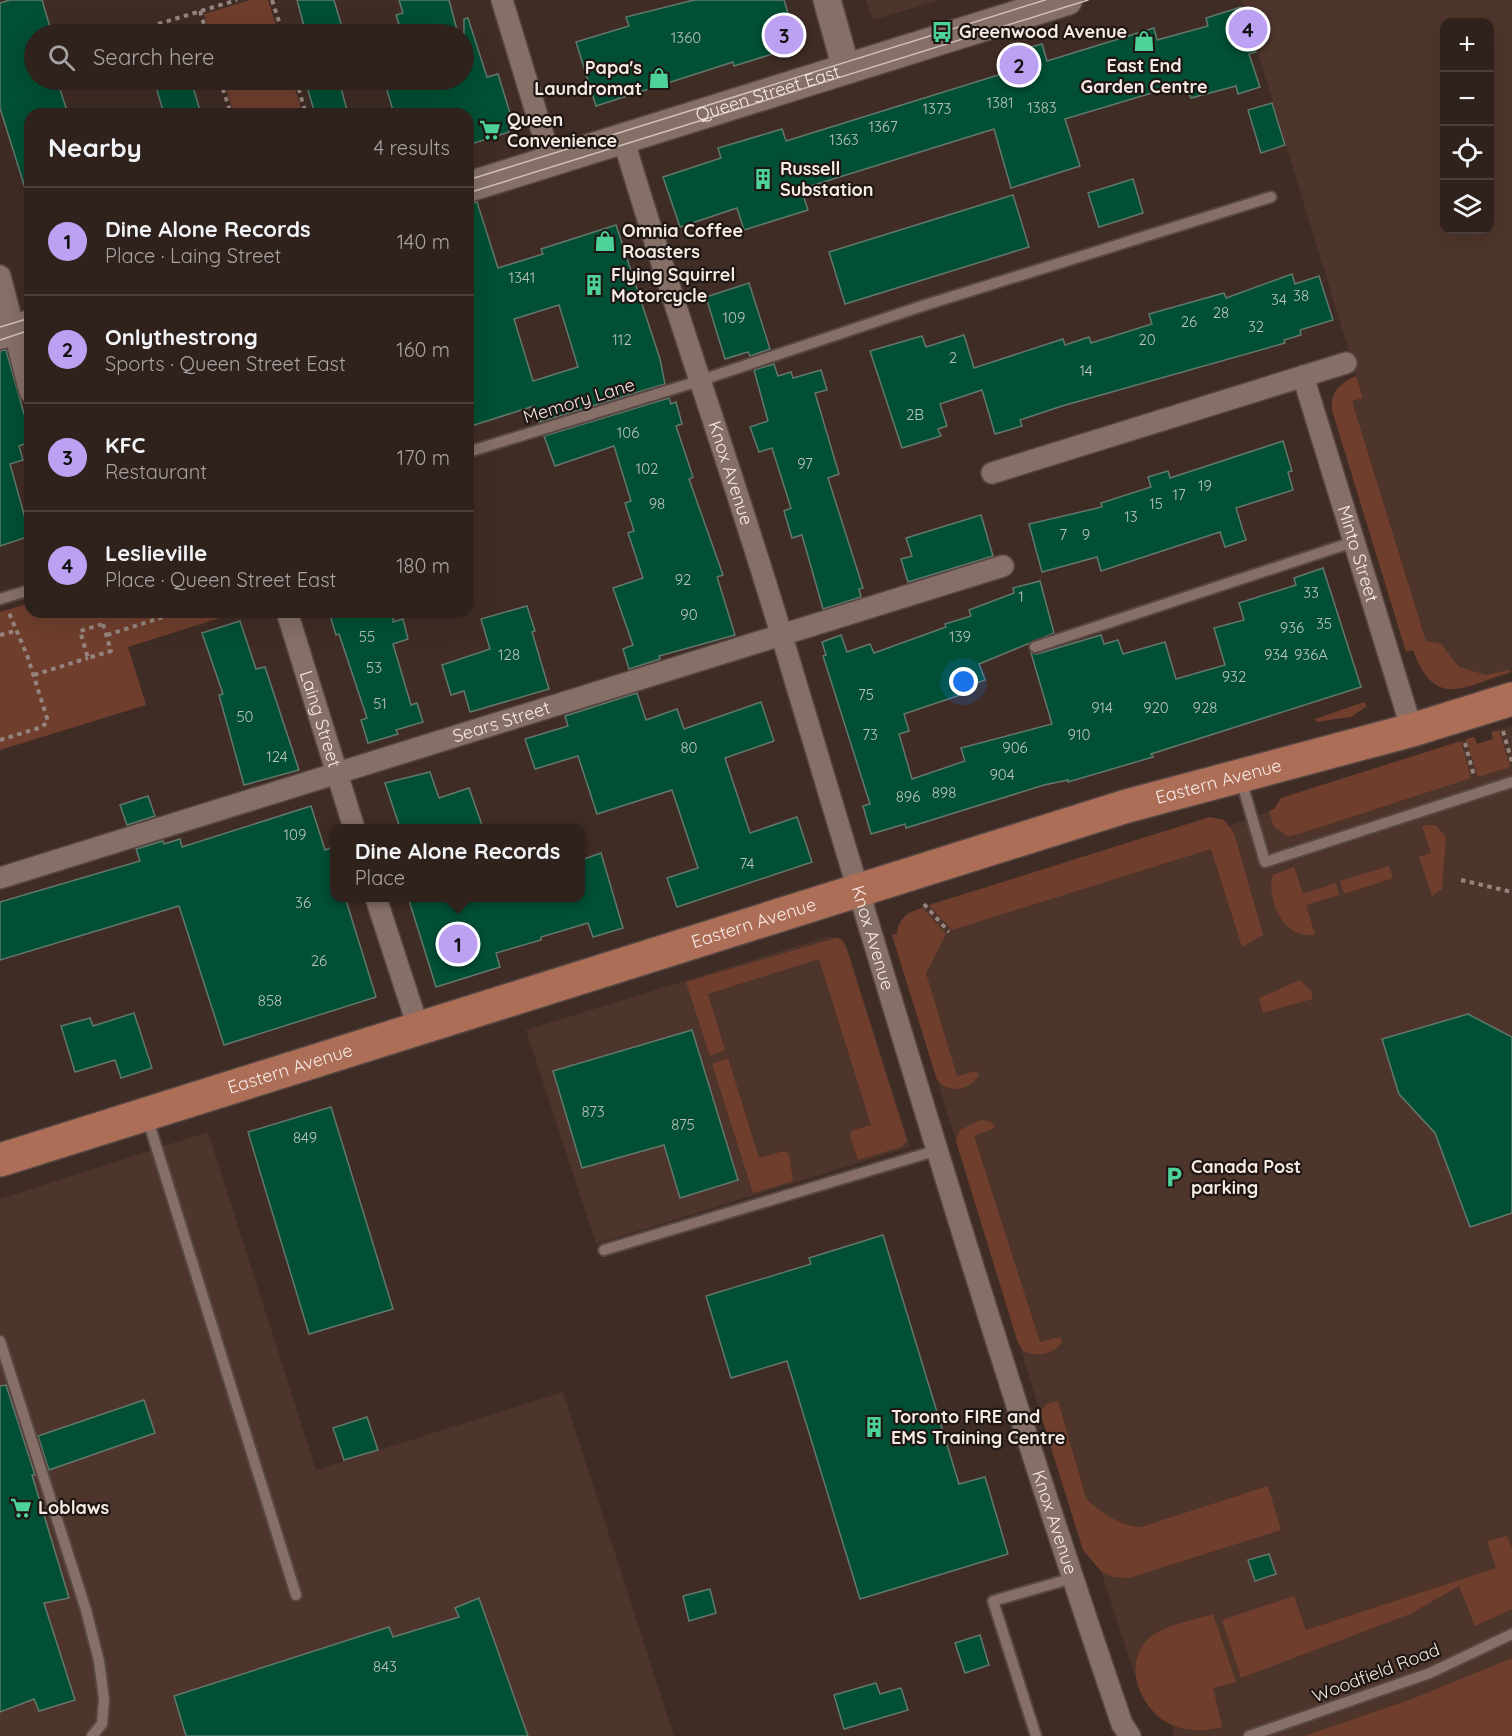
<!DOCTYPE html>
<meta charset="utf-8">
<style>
body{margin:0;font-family:Quicksand,sans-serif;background:#3b2e29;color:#f1f3f6}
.controls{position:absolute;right:18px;top:18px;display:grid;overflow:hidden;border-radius:12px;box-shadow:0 6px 24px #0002}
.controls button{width:54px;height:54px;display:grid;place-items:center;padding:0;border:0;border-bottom:2px solid #4a3e3b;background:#2f211c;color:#f1f3f6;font:30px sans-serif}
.you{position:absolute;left:964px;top:682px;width:21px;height:21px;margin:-15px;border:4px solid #fff;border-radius:50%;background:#1a73e8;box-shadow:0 0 0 9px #1a73e833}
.badge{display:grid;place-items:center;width:39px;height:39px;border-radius:50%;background:#bca0f2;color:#111;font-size:20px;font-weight:700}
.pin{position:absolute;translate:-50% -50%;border:3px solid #fff;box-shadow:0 2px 6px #0006}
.popup{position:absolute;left:330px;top:824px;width:255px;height:78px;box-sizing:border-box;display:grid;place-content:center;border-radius:12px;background:#2f211c;filter:drop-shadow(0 2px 4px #0005);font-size:20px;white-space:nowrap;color:#a7a3a3}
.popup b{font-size:22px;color:#f1f3f6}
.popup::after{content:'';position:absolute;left:50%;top:100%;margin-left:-12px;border:12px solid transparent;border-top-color:#2f211c}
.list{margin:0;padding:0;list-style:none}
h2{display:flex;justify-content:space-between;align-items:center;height:78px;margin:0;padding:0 24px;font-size:26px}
h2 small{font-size:20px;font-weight:400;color:#a7a3a3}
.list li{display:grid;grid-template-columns:39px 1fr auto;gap:18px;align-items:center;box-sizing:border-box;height:108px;padding:0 24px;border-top:2px solid #4a3e3b}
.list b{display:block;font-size:22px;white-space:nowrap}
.list p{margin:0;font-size:20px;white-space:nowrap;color:#a7a3a3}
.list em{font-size:20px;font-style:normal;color:#a7a3a3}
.icon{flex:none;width:33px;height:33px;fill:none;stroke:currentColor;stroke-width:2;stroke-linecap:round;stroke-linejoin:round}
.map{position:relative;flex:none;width:1512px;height:1736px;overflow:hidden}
.search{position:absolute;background:#2f211c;box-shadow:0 6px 24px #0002;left:24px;top:24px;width:450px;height:66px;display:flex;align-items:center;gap:15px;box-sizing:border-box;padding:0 21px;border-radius:33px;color:#a7a3a3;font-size:22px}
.panel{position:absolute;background:#2f211c;box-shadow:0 6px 24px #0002;left:24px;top:108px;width:450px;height:510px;border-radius:18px}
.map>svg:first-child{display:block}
</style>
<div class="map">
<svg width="1512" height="1736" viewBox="0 0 1512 1736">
<rect width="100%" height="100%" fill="#3f2c25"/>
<g fill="#4e352c" fill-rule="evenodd">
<path d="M866,0H940L873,20Z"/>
<path d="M1242,0H1512V672L1466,686L1426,641L1352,401L1363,398ZM1444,22H1490V230H1444Z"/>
<path d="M1512,726V1736H1173V1726L1160,1718L1147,1704L1140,1692L1101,1571L1083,1550L892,935L897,934L898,925L907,913L929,905L1210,817L1224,820L1229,826L1274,809L1281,798L1474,737L1477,744L1493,739L1491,732Z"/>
<path d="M827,937L840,938L846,944L910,1147L596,1244L526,1030Z"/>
<path d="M208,1132L316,1470L563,1392L674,1736H0V1199Z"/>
</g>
<g fill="#6f3e2d">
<path d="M250,0H268L279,34H210L204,14Z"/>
<path d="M223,80H292L303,114H234Z"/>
<path d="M1356,376L1363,398L1352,401L1426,641L1441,644L1459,667L1486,675L1508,670L1511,672C1463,687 1435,710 1413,650L1406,652L1332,410C1330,392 1340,383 1356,376Z"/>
<path d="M30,603V612H239L128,647L146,705L0,750V612Z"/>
<path d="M1364,702L1367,706L1351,717L1316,722L1315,719Z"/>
<path d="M1499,730L1510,767L1478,777L1466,739L1474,737L1477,744L1493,739L1491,732Z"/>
<path d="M1461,741L1471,778L1299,834L1288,836L1274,827L1269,811L1274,809L1281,798Z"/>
<path d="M1210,817L1224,820L1234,833L1263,935L1242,947L1211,849L952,930L929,905Z"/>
<path d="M1426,825H1436L1446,837L1442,889L1432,896L1419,857L1431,853L1422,826Z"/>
<path d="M1389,866L1393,878L1344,894L1340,881Z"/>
<path d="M1294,867L1303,894L1336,883L1339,895L1306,905L1315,934C1285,943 1265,898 1273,875Z"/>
<path d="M923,908L946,934L926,973L957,1076L976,1071L979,1075C968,1091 950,1094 937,1080L892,935L897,934C899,917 907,913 923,908Z"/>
<path d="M836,938L842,940L847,950L907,1141L901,1147L858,1160L850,1136L851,1131L871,1125L819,959L708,994L725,1050L710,1056L686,982Z"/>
<path d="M1300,980L1312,992V999L1263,1013L1259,998Z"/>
<path d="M728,1058L759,1158L784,1151L789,1154L793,1181L753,1193L712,1064Z"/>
<path d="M981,1120L990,1121L995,1126L993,1129L974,1136L1040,1342L1060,1337L1062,1341C1055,1355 1036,1357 1023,1351L1017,1340L956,1141L960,1130Z"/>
<path d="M1058,1401L1086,1498C1098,1512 1123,1527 1141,1527L1268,1486L1281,1530L1129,1578L1113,1577L1101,1571L1083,1550L1040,1412L1047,1404Z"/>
<path d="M1507,1536L1512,1549V1609L1475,1626L1459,1586L1410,1614L1241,1678L1222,1620L1294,1596L1306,1630L1496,1568L1487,1541Z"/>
<path d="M1213,1614L1236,1682L1213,1688L1222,1727C1206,1731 1188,1732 1172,1725C1140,1711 1119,1660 1153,1635C1169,1624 1194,1620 1213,1614Z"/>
<path d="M1512,1658V1736H1304L1412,1699Z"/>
</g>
<g fill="#014f34" stroke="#63786d" stroke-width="1.5" fill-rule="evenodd">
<path d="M10,0H42L52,34H34V80H57L68,114H30V188H25L0,108V3Z"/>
<path d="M297,0H334L344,34H306Z"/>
<path d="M399,0H449L458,34H402L396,15L403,13Z"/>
<path d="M694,0H784L798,46L734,66L733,62L596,106L576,42L629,26L626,17Z"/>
<path d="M1241,7L1256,52L1249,54L1260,87L1238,94L1236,86L1191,98L1189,93L1185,94L1182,84L1065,119L1080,166L1011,188L994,129L801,189L808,210L744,230L737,208L680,227L663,177L721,158L718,148L782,129L786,141L1008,72L1003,55L1042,44L1047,61L1154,28L1157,40L1208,26L1206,18Z"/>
<path d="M468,18L487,77L498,74L510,113L509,132L468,145V114H394L384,80H464V19Z"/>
<path d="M154,80H191L201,114H164Z"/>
<path d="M305,80H339L348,114H315Z"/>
<path d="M1272,103L1285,145L1261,153L1248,110Z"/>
<path d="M1133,179L1143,213L1099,227L1088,193Z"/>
<path d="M1013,195L1029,247L845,304L829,252Z"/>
<path d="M477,202L498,268L543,254L541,249L616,225L660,359L665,384L539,422L534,406L468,427V204ZM559,305L578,367L533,381L514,319Z"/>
<path d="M1292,274L1295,284L1319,276L1333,320L1300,330L1301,335L1284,340L1285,343L1062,406L1020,420L1022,426L995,434L982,390L940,404L947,426L938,429L941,436L902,448L870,351L922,336L926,347L964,335L974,368L1063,339L1065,345L1089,337L1091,343L1152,324L1149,314L1224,293L1226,298Z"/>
<path d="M749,283L770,349L750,356L748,352L725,359L706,297Z"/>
<path d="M6,350L30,435V442L19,446L23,460L10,464L30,536L0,546V351Z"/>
<path d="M774,364L778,376L791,372L793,378L821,370L827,390L815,393L839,474L828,478L863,588L859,589L861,597L823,609L802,535L792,538L784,511L791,508L772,448L759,452L750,427L768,421L754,370Z"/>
<path d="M669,398L671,404L676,402L682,424L676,426L693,477L689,479L723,575L717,577L735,635L659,656L660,659L629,669L623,649L633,645L613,588L643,578L628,533L634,531L625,503L631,501L614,446L555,466L544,436Z"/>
<path d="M1283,441L1292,471L1288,472L1293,490L1236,508L1246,540L1225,547L1220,532L1101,571L1097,557L1042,572L1029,524L1102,507L1101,503L1151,487L1148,477L1168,471L1170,478Z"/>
<path d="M981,515L993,556L908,582L901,559L912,556L906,538Z"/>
<path d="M1323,568L1361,687L1151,754L1153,757L1068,782V780L1044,785L906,828L905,824L871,834L863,806L870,804L823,656L826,655L822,642L841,635L847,652L870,644L874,653L946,627L945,624L971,616L969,610L1014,593L1013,588L1040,581L1054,633L979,664L985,680L967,686L969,692L904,714L909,731L899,734L912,779L965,761L961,748L1052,724L1031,653L1037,654L1101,635L1104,644L1118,640L1123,654L1165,642L1176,679L1225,665L1214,628L1244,620L1239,603L1296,585L1294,578Z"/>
<path d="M527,606L535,631L532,632L549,689L470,712L464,691L451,695L442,665L490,649L481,619Z"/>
<path d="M329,612H394L393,622L403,619L408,639L393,644L411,705L417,703L423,722L396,730L398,734L368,743L361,720L367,718L339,634L336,635Z"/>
<path d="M240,621L256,669L265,667L299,770L244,785L219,695L223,694L202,633Z"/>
<path d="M637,693L646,720L677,709L684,729L761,702L774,741L725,758L750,833L797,817L812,862L677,907L667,878L698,868L672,790L597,814L578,756L535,769L525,739L568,726L565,716Z"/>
<path d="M430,772L439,798L469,788L483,828H400L385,783Z"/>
<path d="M148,796L155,816L127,825L120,805Z"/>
<path d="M311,806L325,850L330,848L335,865V897H345L376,997L224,1045L179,906L0,960V902L140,861L136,849L163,841L164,844L180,839L182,847Z"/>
<path d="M601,853L623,928L593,937L588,923L541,937V940L496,953L500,967L436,987L408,897H581V860Z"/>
<path d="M134,1013L152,1068L121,1078L115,1060L75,1072L61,1026L90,1018L93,1026Z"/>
<path d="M1468,1014L1512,1037V1213L1470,1227L1435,1133L1399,1094L1382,1039Z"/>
<path d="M692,1030L738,1180L680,1198L664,1145L582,1168L553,1071Z"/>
<path d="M331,1107L393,1309L309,1334L248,1132Z"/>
<path d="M883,1235L959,1484L985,1477L1008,1554L860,1599L787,1361L731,1378L706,1296L811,1264L809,1258Z"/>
<path d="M6,1385L35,1475H32L69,1598L44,1603L75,1700L39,1711L34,1699L0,1712V1386Z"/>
<path d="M144,1400L155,1433L49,1470L38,1436Z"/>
<path d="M367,1417L378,1450L344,1460L333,1428Z"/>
<path d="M1269,1554L1276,1574L1255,1581L1248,1560Z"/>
<path d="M710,1589L716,1613L689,1621L683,1596Z"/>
<path d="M479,1598L528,1736H186L174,1696L389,1627L393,1637L459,1617L455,1608Z"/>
<path d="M980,1635L989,1665L965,1673L955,1643Z"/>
<path d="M876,1683L880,1694L901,1688L908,1710L844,1729L834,1695Z"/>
</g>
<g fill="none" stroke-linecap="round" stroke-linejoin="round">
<defs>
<g id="service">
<path d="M468,452L699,381L922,306L1271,197"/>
<path d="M0,599L30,590"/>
<path d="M1035,647L1353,542"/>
<path d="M1241,780L1265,862L1512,782"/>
<path d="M147,1117L296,1595"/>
<path d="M604,1250L938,1150"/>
<path d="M0,1341L86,1610L99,1661L104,1699L102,1724L92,1736"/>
<path d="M1036,1736L993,1601L1073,1578"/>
<path d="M1249,1736L1430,1673L1512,1634"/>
</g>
<g id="minor">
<path d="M502,0L551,161"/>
<path id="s1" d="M623,138C673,307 733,472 783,640C892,1002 999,1365 1122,1724L1130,1736"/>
<path d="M0,276L30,392"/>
<path id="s2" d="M1303,376L1412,730"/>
<path d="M992,473L1346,363"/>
<path id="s3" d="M287,612L354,828"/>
<path id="s4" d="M0,878L1003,566"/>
<path d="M376,898L419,1030"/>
</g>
<path id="tertiary" d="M827,0L846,68"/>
<g id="secondary">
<path id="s5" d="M468,187L1067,0"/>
<path d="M0,334L30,325"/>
</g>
<g id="primary">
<path id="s6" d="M0,1160L1127,806L1412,730L1512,699"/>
</g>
</defs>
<use href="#service" stroke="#574742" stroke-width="14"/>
<use href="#minor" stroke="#574742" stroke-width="24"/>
<use href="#tertiary" stroke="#574742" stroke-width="30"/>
<use href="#secondary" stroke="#574742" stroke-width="33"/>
<use href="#primary" stroke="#574742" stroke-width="36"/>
<g stroke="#95847e" stroke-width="4" stroke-dasharray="4.5 4.5" stroke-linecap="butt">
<path d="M272,0L283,34"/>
<path d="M200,11L207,34"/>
<path d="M158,24L237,0"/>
<path d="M291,34L301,30"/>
<path d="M220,80L231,114"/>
<path d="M296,80L306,114"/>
<path d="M103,624L111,651L88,658L80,631Z"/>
<path d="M0,635L15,631"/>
<path d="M107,635L179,612"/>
<path d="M34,675L88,658"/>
<path d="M1503,731L1512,762"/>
<path d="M0,740L42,727L48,721L27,655L9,613"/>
<path d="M1465,743L1474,776"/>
<path d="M1461,880L1512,892"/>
<path d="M924,904L949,932"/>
</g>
<use href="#service" stroke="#856f67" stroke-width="10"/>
<use href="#minor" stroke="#856f67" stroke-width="21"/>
<use href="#tertiary" stroke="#856f67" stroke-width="27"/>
<use href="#secondary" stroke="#856f67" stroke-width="30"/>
<use href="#primary" stroke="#ad6e57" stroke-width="33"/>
<g stroke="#cec0ba" stroke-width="1.5">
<path d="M468,180L1045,0"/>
<path d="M468,193L1088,0"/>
<path d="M0,327L30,318"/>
<path d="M0,340L30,330"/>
</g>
</g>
<defs>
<symbol id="bus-bare" viewBox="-9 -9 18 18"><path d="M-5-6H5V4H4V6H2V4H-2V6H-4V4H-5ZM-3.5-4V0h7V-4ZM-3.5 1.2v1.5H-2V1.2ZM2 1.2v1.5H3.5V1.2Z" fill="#4dd39a" stroke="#1f1714" stroke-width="2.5" paint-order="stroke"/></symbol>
<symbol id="shop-bare" viewBox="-9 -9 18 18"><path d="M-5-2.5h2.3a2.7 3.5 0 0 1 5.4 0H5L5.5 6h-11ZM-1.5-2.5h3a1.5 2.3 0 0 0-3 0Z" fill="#4dd39a" stroke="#1f1714" stroke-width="2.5" paint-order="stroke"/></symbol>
<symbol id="supermarket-bare" viewBox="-9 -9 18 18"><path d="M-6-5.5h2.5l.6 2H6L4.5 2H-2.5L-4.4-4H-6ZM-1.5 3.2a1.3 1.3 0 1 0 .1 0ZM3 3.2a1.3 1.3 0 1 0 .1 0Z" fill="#4dd39a" stroke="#1f1714" stroke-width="2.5" paint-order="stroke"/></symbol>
<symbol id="building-bare" viewBox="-9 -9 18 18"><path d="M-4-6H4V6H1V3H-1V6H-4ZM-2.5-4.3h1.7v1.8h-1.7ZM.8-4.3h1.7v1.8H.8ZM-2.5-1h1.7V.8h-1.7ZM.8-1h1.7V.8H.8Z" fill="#4dd39a" stroke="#1f1714" stroke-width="2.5" paint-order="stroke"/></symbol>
<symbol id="parking-bare" viewBox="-9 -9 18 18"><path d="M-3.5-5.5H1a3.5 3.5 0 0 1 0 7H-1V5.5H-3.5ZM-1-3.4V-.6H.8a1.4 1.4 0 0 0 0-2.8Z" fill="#4dd39a" stroke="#1f1714" stroke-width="2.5" paint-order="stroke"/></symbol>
</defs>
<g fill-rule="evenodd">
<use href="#bus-bare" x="927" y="17" width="30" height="30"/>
<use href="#shop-bare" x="1129" y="26" width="30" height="30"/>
<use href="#shop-bare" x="644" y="63" width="30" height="30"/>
<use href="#supermarket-bare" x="475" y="115" width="30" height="30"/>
<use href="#building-bare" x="748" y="164" width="30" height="30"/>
<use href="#shop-bare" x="590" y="226" width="30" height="30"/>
<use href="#building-bare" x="579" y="270" width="30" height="30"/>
<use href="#parking-bare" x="1159" y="1162" width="30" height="30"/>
<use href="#building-bare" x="859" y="1412" width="30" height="30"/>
<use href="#supermarket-bare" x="6" y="1493" width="30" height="30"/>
</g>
<g text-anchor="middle" stroke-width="4.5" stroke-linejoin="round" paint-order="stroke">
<g font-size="15" fill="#bac3b9">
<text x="686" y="43">1360</text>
<text x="1000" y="108">1381</text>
<text x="1042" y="113">1383</text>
<text x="937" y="114">1373</text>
<text x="883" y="132">1367</text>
<text x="844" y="145">1363</text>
<text x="522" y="283">1341</text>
<text x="1301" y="301">38</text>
<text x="1279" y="305">34</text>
<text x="1221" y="318">28</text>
<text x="734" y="323">109</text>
<text x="1189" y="327">26</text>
<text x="1256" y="332">32</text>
<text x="622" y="345">112</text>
<text x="1147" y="345">20</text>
<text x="953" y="363">2</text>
<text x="1086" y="376">14</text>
<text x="915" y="420">2B</text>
<text x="628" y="438">106</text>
<text x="805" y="469">97</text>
<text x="647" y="474">102</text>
<text x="1205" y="491">19</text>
<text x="1179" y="500">17</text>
<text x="657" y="509">98</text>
<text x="1156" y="509">15</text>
<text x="1131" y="522">13</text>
<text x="1063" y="540">7</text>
<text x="1086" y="540">9</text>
<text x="683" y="585">92</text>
<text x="1311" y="598">33</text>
<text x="1021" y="602">1</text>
<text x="689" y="620">90</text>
<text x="1324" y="629">35</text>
<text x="1292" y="633">936</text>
<text x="367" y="642">55</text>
<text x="960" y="642">139</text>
<text x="509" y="660">128</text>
<text x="1276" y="660">934</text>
<text x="1311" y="660">936A</text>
<text x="374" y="673">53</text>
<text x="1234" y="682">932</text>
<text x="866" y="700">75</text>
<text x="380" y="709">51</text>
<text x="1102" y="713">914</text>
<text x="1156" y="713">920</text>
<text x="1205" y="713">928</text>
<text x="245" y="722">50</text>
<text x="870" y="740">73</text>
<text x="1079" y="740">910</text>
<text x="689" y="753">80</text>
<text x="1015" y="753">906</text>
<text x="277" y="762">124</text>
<text x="1002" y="780">904</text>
<text x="944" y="798">898</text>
<text x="908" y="802">896</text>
<text x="295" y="840">109</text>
<text x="747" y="869">74</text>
<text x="303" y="908">36</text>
<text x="319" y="966">26</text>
<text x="270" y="1006">858</text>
<text x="593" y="1117">873</text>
<text x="683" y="1130">875</text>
<text x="305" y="1143">849</text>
<text x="385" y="1672">843</text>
</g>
<g font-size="18" font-weight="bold" fill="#f7eae5" stroke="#1f1714" text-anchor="start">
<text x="959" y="38">Greenwood Avenue</text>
<text x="1144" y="72" text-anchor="middle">East End<tspan x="1144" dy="21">Garden Centre</tspan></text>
<text x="642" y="74" text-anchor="end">Papa's<tspan x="642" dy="21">Laundromat</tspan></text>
<text x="507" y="126">Queen<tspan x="507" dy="21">Convenience</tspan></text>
<text x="780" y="175">Russell<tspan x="780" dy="21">Substation</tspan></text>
<text x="622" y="237">Omnia Coffee<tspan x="622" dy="21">Roasters</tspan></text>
<text x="611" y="281">Flying Squirrel<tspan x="611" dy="21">Motorcycle</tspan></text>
<text x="1191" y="1173">Canada Post<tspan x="1191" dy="21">parking</tspan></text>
<text x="891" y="1423">Toronto FIRE and<tspan x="891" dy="21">EMS Training Centre</tspan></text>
<text x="38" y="1514">Loblaws</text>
</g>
<g font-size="18" fill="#f7eae5" stroke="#1f1714">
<text dy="6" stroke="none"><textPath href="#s5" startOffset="314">Queen Street East</textPath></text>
<text transform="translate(579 401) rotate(-17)" y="6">Memory Lane</text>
<text dy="6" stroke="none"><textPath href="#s1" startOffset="352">Knox Avenue</textPath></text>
<text dy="6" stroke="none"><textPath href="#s2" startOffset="186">Minto Street</textPath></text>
<text dy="6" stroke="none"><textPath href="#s3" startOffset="112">Laing Street</textPath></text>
<text dy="6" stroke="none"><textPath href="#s4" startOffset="525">Sears Street</textPath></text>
<text dy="6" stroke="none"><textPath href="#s6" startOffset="1276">Eastern Avenue</textPath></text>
<text dy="6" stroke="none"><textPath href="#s6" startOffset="790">Eastern Avenue</textPath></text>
<text dy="6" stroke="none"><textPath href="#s1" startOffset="838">Knox Avenue</textPath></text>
<text dy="6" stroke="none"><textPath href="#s6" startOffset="304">Eastern Avenue</textPath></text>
<text dy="6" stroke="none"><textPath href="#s1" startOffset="1450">Knox Avenue</textPath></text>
<text transform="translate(1376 1673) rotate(-21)" y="6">Woodfield Road</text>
</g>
</g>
</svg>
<div class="controls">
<button>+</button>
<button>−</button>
<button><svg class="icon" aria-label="locate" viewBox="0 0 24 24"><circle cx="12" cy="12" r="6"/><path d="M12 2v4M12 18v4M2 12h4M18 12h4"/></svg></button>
<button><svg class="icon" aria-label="layers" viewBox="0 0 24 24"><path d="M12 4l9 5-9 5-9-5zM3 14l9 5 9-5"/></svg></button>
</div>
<div class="you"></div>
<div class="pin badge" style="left:458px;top:944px">1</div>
<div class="popup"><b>Dine Alone Records</b>Place</div>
<div class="pin badge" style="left:1019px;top:65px">2</div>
<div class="pin badge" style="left:784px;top:35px">3</div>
<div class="pin badge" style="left:1248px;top:29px">4</div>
<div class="search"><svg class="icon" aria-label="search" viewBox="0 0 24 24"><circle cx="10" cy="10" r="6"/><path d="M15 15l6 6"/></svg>Search here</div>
<section class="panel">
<h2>Nearby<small>4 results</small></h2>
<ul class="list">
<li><span class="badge">1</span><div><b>Dine Alone Records</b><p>Place · Laing Street</p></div><em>140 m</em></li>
<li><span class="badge">2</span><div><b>Onlythestrong</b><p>Sports · Queen Street East</p></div><em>160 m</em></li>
<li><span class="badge">3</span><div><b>KFC</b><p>Restaurant</p></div><em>170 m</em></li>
<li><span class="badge">4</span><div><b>Leslieville</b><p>Place · Queen Street East</p></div><em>180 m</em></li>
</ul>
</section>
</div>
